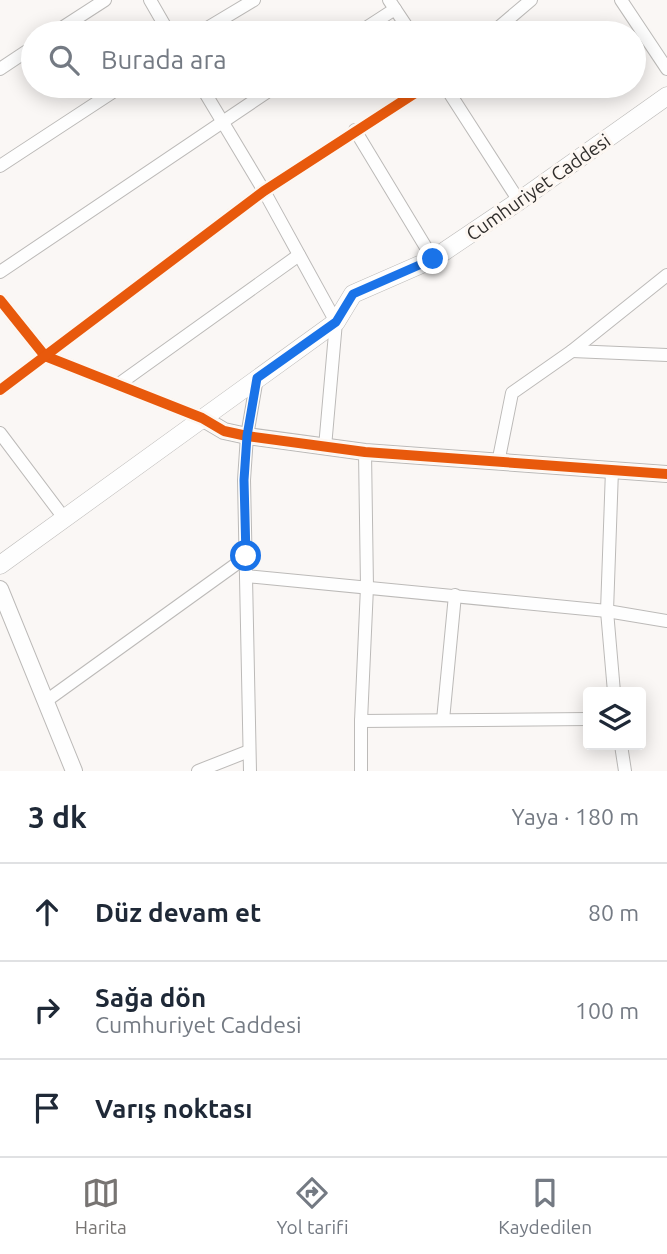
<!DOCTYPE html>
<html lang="tr">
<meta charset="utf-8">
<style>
body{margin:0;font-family:Ubuntu,sans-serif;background:#f6f6f7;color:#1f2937}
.controls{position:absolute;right:21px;bottom:21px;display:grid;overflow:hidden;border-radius:7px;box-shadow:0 4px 18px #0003}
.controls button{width:63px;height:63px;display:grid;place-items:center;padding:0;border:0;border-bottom:2px solid #e0e1e3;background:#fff;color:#1f2937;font:35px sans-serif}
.stop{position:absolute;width:21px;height:21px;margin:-16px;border:5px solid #1a73e8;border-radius:50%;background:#fff}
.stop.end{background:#1a73e8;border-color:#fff;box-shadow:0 2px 7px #0008}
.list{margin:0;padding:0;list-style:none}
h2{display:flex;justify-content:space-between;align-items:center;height:91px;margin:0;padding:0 28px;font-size:30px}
h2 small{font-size:23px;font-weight:400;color:#747a83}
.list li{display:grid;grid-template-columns:46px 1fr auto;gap:21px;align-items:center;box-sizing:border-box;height:98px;padding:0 28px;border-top:2px solid #e0e1e3}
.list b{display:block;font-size:26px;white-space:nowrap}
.list p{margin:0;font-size:23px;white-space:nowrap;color:#747a83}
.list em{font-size:23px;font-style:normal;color:#747a83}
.icon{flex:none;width:38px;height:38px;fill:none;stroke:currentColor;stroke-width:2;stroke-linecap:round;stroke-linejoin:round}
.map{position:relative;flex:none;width:667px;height:771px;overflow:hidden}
.search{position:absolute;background:#fff;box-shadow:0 4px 18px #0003;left:21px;right:21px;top:21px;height:77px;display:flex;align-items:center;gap:18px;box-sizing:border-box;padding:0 24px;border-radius:38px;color:#747a83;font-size:26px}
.sheet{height:385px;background:#fff}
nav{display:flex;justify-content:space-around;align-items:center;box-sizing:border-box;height:98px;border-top:2px solid #e0e1e3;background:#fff;font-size:19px;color:#747a83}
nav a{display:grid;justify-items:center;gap:4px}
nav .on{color:#777472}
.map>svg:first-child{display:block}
</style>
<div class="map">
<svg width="667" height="771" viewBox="0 0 667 771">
<rect width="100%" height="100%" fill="#faf7f5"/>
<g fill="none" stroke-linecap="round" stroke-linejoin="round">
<defs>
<g id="minor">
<path d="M150,0L169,33"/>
<path d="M389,0L411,33"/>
<path d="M621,0L667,69"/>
<path d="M54,33L105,0"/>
<path d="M199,33L254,0"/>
<path d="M358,33L395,9"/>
<path d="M492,33L531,0"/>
<path d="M0,69L33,47"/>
<path d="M201,86L264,191L336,322L325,447"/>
<path d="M445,86L519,201"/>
<path d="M355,130L433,259"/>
<path d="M0,166L122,86"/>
<path d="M0,272L276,86"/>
<path d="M0,300L45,356L202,418"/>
<path d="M572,351L667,355"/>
<path d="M119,384L299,255"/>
<path d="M0,390L264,191L426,86"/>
<path d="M0,433L64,518"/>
<path d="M498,463L512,393L572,351L667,275"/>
<path d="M612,470L607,611L614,692"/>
<path d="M246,576L607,611L667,621"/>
<path d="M46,701L246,557"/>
<path d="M443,720L455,595"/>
<path d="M361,721L588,719"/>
<path d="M621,745L625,771"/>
<path d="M198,771L249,751"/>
<path d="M250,771L244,480L247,436L257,378"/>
<path d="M361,771V721L367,587L365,452"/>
</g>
<g id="tertiary">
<path d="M202,418L224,431L247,436L365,452L667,474"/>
<path d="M0,589L74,771"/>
</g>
<path id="secondary" d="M0,565L336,322L353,294L433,259L519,201L667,96"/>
</defs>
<use href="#minor" stroke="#bcbab8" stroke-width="14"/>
<use href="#tertiary" stroke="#bcbab8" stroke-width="18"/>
<use href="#secondary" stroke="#bcbab8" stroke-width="19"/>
<use href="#minor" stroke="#fefefe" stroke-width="12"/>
<use href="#tertiary" stroke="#fefefe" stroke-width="16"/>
<use href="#secondary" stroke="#fefefe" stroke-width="18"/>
<defs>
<g id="cycleway">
<path d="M0,300L45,356L202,418L224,431L247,436L365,452L667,474"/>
<path d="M0,390L264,191L426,86"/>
</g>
</defs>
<use href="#cycleway" stroke="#fdf7f2" stroke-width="15"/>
<use href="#cycleway" stroke="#e8590c" stroke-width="10"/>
</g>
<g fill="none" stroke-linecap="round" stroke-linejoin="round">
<path stroke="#1a73e8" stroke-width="9" d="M246,556L244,480L247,436L257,378L336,322L353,294L433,259"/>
</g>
<g text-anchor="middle" stroke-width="6" stroke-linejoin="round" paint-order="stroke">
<g font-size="19" fill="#302e2c" stroke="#fdf7f2">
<text transform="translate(538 187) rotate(-35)" y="7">Cumhuriyet Caddesi</text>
</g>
</g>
</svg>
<div class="controls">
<button><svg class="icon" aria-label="layers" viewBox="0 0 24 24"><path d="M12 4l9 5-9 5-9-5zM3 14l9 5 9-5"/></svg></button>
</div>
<div class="stop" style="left:246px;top:556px"></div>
<div class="stop end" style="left:433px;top:259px"></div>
<div class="search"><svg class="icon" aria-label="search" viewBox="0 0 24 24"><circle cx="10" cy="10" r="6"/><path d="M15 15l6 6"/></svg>Burada ara</div>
</div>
<section class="sheet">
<h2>3 dk<small>Yaya · 180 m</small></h2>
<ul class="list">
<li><svg class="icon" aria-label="ahead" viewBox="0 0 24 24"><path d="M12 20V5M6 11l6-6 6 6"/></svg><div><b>Düz devam et</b></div><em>80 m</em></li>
<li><svg class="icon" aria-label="right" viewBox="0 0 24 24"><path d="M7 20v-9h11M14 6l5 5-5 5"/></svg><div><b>Sağa dön</b><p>Cumhuriyet Caddesi</p></div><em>100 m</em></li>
<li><svg class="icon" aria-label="arrive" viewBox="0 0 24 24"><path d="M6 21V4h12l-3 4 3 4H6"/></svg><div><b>Varış noktası</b></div></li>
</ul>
</section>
<nav>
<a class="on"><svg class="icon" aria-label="map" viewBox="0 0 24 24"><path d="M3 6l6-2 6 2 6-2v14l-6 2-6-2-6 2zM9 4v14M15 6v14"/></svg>Harita</a>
<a><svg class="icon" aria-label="directions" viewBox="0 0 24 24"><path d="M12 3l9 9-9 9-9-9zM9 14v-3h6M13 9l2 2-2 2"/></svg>Yol tarifi</a>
<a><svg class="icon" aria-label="saved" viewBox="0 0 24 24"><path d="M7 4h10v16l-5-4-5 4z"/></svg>Kaydedilen</a>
</nav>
